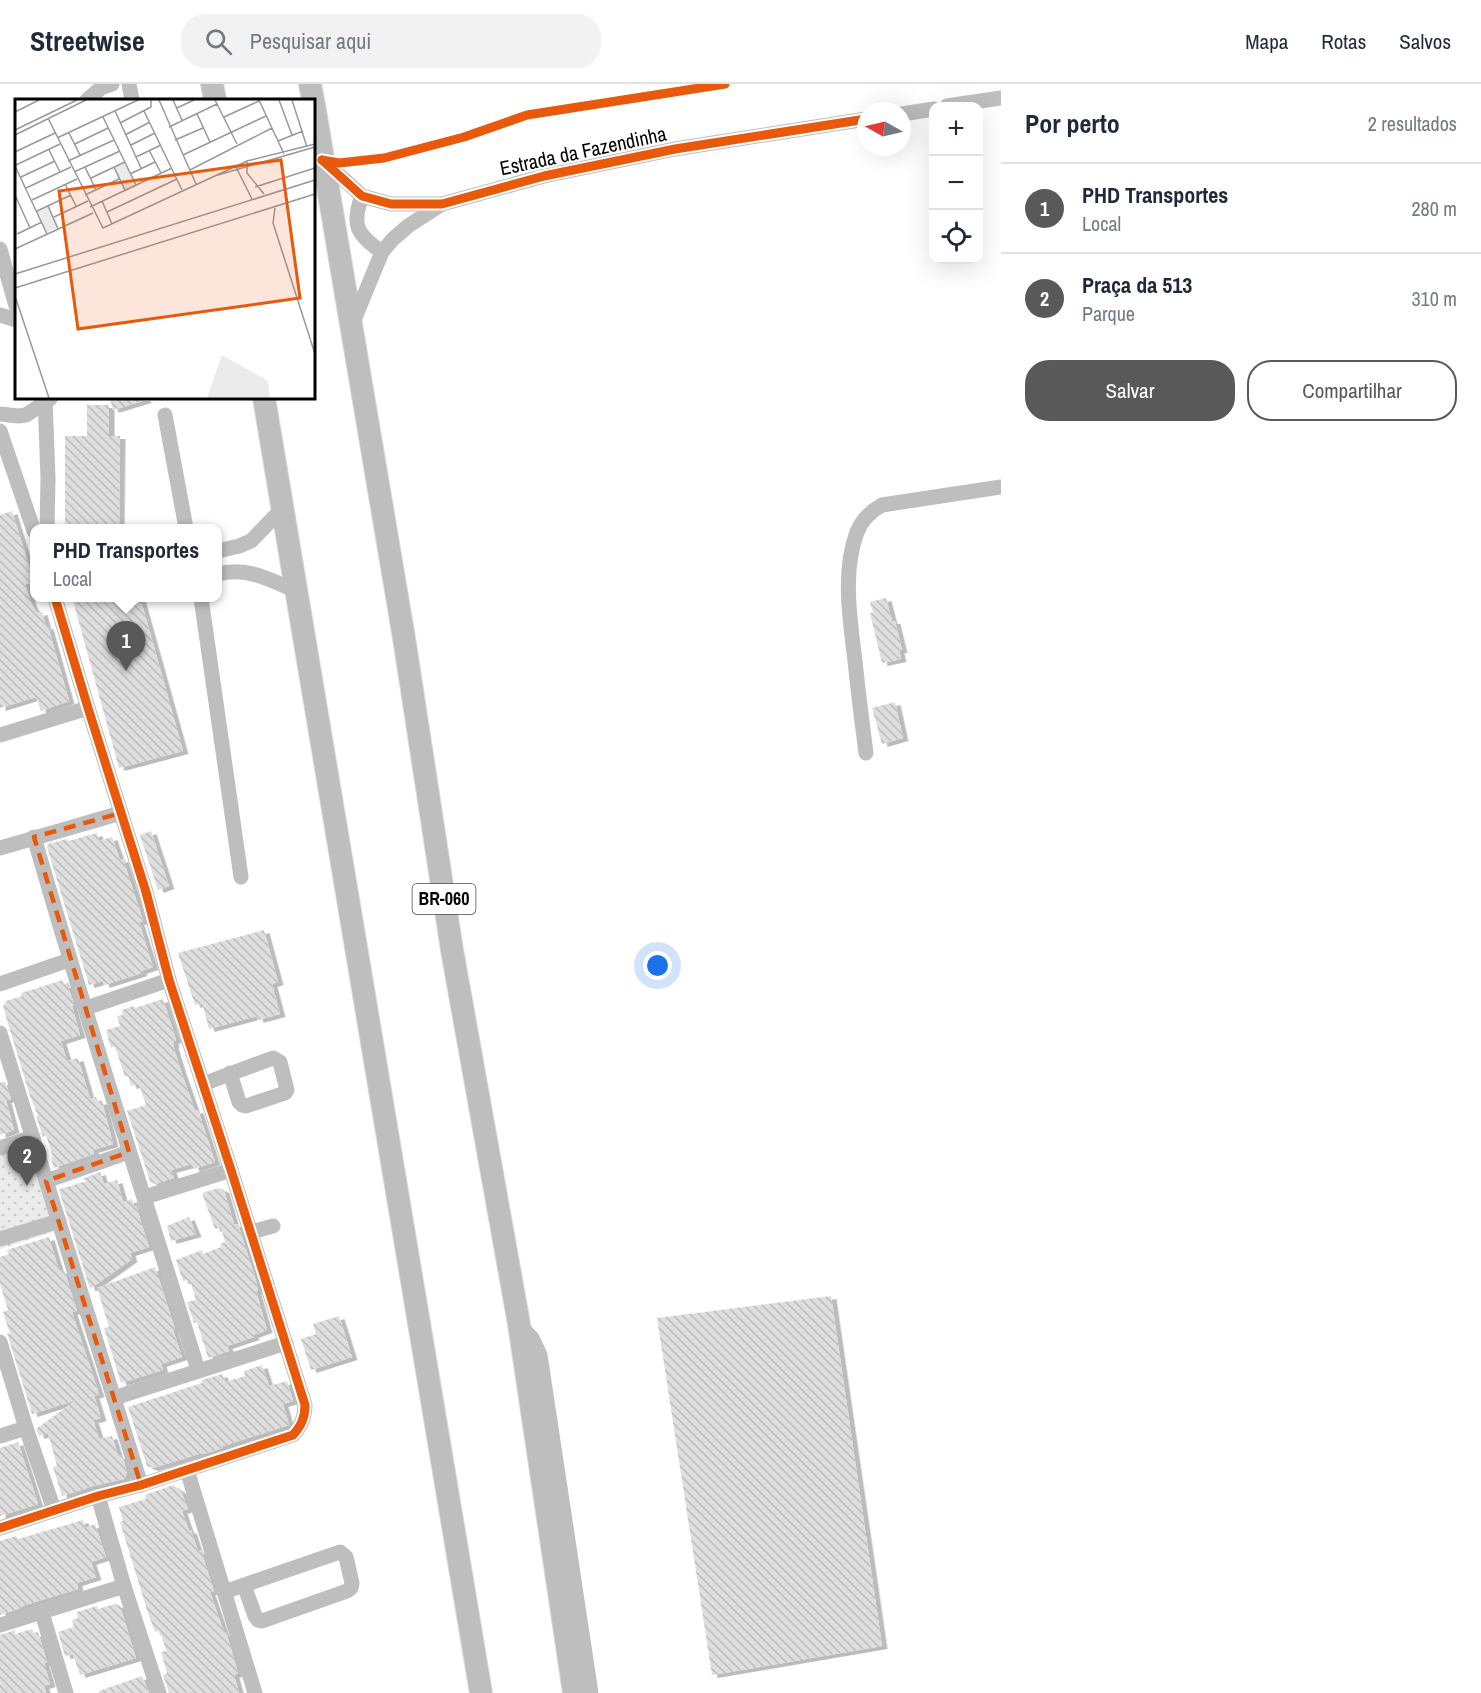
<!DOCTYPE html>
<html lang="pt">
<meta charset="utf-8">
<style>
body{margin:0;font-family:"Archivo Narrow",sans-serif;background:#f2f2f3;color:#1f2937}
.controls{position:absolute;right:18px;top:18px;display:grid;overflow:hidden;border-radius:12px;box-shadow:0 6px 24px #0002}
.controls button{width:54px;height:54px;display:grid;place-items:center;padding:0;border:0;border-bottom:2px solid #e0e1e3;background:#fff;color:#1f2937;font:30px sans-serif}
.compass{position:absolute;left:857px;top:18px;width:54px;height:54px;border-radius:50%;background:#fff;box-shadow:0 6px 24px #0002;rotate:278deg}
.you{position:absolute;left:658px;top:882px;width:21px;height:21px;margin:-15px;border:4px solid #fff;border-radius:50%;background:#1a73e8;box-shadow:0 0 0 9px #1a73e833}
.badge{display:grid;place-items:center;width:39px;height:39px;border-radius:50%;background:#595959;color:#fff;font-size:20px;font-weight:700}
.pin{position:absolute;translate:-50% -50px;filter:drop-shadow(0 2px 3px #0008)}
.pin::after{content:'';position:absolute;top:32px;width:21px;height:18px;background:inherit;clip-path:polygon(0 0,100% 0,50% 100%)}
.popup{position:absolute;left:30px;top:440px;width:192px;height:78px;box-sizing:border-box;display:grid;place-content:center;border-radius:12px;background:#fff;filter:drop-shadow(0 2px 4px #0005);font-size:20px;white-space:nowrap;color:#747a83}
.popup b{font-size:22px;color:#1f2937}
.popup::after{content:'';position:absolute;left:50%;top:100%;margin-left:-12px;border:12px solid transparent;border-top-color:#fff}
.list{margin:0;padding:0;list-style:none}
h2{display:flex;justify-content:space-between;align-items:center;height:78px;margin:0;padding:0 24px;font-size:26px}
h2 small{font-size:20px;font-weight:400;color:#747a83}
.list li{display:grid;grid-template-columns:39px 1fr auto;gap:18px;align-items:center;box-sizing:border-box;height:90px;padding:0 24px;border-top:2px solid #e0e1e3}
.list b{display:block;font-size:22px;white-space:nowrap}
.list p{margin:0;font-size:20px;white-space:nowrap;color:#747a83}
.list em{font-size:20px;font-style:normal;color:#747a83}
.actions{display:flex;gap:12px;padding:18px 24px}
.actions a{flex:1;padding:14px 0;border:2px solid #595959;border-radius:24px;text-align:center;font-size:21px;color:#595959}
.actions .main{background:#595959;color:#fff}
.icon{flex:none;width:33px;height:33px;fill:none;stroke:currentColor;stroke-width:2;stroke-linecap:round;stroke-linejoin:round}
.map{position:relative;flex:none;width:1001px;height:1609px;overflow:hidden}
header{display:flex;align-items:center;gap:36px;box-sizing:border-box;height:84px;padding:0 30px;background:#fff;border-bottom:2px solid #e0e1e3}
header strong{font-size:28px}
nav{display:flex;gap:33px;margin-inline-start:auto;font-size:21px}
.search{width:420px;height:54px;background:#f2f2f3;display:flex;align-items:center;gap:15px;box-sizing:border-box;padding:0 21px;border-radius:24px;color:#747a83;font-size:22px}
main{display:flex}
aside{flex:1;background:#fff}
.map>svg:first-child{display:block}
</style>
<header>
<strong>Streetwise</strong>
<div class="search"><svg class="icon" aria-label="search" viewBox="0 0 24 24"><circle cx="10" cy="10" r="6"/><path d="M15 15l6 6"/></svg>Pesquisar aqui</div>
<nav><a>Mapa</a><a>Rotas</a><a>Salvos</a></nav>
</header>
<main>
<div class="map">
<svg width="1001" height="1609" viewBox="0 0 1001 1609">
<defs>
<pattern id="grass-dots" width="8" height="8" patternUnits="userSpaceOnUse" patternTransform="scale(1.5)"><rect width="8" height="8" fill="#ebebeb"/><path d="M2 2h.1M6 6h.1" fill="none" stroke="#c8c8c8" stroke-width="1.8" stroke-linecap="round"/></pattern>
<pattern id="building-back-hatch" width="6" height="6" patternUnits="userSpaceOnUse" patternTransform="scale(1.5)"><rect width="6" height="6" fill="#dedede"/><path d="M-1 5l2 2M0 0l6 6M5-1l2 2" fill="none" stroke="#bdbdbd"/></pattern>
<filter id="shadow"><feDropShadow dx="5.5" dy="3" stdDeviation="0" flood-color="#0004"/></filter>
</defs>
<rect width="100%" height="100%" fill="#fff"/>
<path fill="url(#grass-dots)" d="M38,1048L66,1144L0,1165V1060Z"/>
<g fill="url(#building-back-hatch)" filter="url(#shadow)">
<path d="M110,314H145L146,316L113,326Z"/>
<path d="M87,321H109V352H120L119,444H65V352H87Z"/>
<path d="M12,427L34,499L25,500L32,521L37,529L42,528L46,543L48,542L69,617L41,627L36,613L0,624V431Z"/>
<path d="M72,513H140L183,667L119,684Z"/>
<path d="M886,514L892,537H895L902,566H899L901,575L882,579L870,529H873L870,518Z"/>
<path d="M895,618L903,654L882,660L872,624Z"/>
<path d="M151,747L169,802L158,806L140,751Z"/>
<path d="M97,749L99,757L112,753L120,776L123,775L143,837L139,838L153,883L141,887L142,889L104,901L103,897L89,901L47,763L48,760L67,755L68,757Z"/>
<path d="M264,846L278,898L272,900L280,930L258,936L257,932L209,945L202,919L195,921L178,869Z"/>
<path d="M63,896L64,901L67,900L74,920L72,922L80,951L61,957L67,977L78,974L90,1015L96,1013L98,1018L102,1017L113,1060L93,1066L94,1070L54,1084L51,1074L53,1073L46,1051L43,1053L36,1032H38L30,1012L3,923L6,917L22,912L21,909Z"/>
<path d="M163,915L176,956L173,957L174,960L173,961L181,987L195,1027L198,1026L215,1078L194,1085L192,1080L171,1086L174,1094L155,1100L150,1097L127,1027L146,1021L139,1000L131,1002L128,992L125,993L115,962L111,964L106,946L120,942L117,932L123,931L122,926L133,922L135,924Z"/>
<path d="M5,997L11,1015L6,1016L14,1046L0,1051V999Z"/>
<path d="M100,1088L104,1100L117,1096L123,1118L132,1115L134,1122H136L149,1163L130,1169L132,1175L90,1205L59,1106L60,1105L87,1097L82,1095Z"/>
<path d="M219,1104L224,1106L234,1140H238L256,1197L258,1206L256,1207L267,1246L253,1251L254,1253L227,1262L229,1267L208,1274L197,1238L194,1239L187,1218L196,1216L190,1196L183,1197L176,1176L202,1166L203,1170L221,1163L220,1160L225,1158L221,1143L215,1145L202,1109Z"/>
<path d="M189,1133L196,1150L171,1157L167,1142Z"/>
<path d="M49,1153L59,1187L64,1186L77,1227L72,1228L99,1310L94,1312L101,1334L95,1336L93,1335L99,1355L112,1352L118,1372L122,1371L127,1389L124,1395L93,1402L62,1412L53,1383L57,1382L48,1349L39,1352L36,1345L76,1316L32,1330L7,1249L10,1250L3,1228L8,1226L0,1200V1173L9,1170L7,1166Z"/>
<path d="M155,1183L175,1245L173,1246L182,1273L161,1280L163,1286L121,1299L104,1244L109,1243L97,1204Z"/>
<path d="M831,1212L882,1562L712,1591L657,1234Z"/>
<path d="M339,1232L352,1273L311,1286L301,1255L316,1250L313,1240Z"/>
<path d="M262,1281L269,1302L287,1297L293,1317L283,1320L289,1341L223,1362V1364L203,1370L202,1369L153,1384L147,1382L128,1323L202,1299V1296L222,1290L225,1298L245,1292L244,1287Z"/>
<path d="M18,1358L38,1420L0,1432V1364Z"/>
<path d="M173,1401L181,1407L188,1425L182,1427L189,1447L191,1446L198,1467L201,1466L209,1492L214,1507L210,1508L224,1549L226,1548L238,1589L234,1591L239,1609H169L163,1591L167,1589L161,1568L166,1567L160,1546L155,1548L147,1526L120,1438L123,1437L119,1423L146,1415L145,1411Z"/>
<path d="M83,1436L85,1444L95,1440L106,1473L91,1478L96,1493L77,1499L78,1505L25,1521L18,1525L0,1531V1457L16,1452L18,1455Z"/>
<path d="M115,1520L120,1522L136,1574L80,1591L73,1570L65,1572L58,1548L74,1543L72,1536L78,1534L77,1528L97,1522L98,1525Z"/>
<path d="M32,1545L34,1550L38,1548L47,1578L44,1579L50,1600L44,1602L46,1609H0V1551L15,1546V1550Z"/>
<path d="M142,1592L149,1609H99V1607Z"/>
</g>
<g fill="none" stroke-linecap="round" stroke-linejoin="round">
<defs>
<g id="highway">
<path d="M212,0L215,16"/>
<path d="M310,0L313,16"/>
<path d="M314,21L404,554L452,866L519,1240L574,1609"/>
<path d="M264,314L481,1609"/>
</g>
</defs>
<use href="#highway" stroke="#dbdbdb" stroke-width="24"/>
<g stroke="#bebebe" stroke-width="15">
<path d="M129,0L132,16"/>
<path d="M87,16L101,4L112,0"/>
<path d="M947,22L1001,14"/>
<path d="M902,30L934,25"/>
<path d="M323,76L362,112L391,120H442L544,92L675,65L866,35"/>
<path d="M362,112C351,141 357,151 382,168"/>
<path d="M0,165L16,222"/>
<path d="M0,231L16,236"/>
<path d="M352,241L382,168L393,155L408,142L442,120"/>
<path d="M45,314L48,394L47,444"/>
<path d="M0,330L18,332L26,331L50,315"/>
<path d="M165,331L186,444"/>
<path d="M0,347L34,447"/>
<path d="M218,467L239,462L251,457L282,425"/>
<path d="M218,490C246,482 270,496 296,507"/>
<path d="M201,514L241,793"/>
<path d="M0,651L88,624"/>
<path d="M866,669C862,638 858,607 855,577C850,535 842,488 857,448C862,436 871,427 882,421L1001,403"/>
<path d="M34,753C85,932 143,1108 198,1286"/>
<path d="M0,764L121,729"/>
<path d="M0,900L69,876"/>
<path d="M86,924L169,896"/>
<path d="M0,949L141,1401"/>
<path d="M203,1000L273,974L280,978L287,1006L285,1009L246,1022L242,1021L239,1018L230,989"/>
<path d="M0,1064L33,1053"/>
<path d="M46,1097L129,1068"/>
<path d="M145,1113L231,1086"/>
<path d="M251,1148L273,1142"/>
<path d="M0,1155L59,1137"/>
<path d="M520,1241L532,1254L540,1271L591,1609"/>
<path d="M0,1258L26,1344L54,1426"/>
<path d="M114,1314L286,1259"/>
<path d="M0,1352L26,1344"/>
<path d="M187,1386L255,1609"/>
<path d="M98,1412L124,1502L159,1609"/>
<path d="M0,1444L98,1412L141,1401L293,1351C301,1342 305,1334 305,1321L231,1086L169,896L146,808L88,624L55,514"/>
<path d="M224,1508L337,1469L340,1468L346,1473L352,1499L351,1504L347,1507L262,1537L258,1536L255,1532L244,1501"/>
<path d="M42,1529L66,1609"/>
<path d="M0,1541L124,1502"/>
</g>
<use href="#highway" stroke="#bebebe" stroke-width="22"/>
<defs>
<g id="cycleway">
<path d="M322,76L362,112L391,120H442L544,92L675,65L866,35"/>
<path d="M322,76L339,79L384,74L464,53L527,31L725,0"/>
<path d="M0,1444L98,1412L141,1401L293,1351C301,1342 305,1334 305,1321L231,1086L169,896L146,808L88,624L55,514"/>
</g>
</defs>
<use href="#cycleway" stroke="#fff" stroke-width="13"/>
<use href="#cycleway" stroke="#e8590c" stroke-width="9"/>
</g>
<path fill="none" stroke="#e8590c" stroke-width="4.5" stroke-dasharray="12 8" stroke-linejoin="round" d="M121,729L169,896L305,1321L301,1342L293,1351L141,1401L46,1097L129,1068L34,753Z"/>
<g text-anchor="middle" stroke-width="4.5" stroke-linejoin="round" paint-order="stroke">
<rect fill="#fff" stroke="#4c4c4c" stroke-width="1.5" x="412.5" y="800" width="63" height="30" rx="4.5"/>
<g font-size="18" font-weight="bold" fill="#000">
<text x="444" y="821">BR-060</text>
</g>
<g font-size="20" fill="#000" stroke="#fff">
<text transform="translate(583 67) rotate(-12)" y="7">Estrada da Fazendinha</text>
</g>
</g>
<g transform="translate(15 15)">
<rect width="300" height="300" fill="#fff"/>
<path d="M110,62L122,87L109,92L98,68ZM33,106L44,128L31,134L21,112Z" fill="#ebebeb"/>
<path d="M207,256L253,282L255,299H192Z" fill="#ebebeb"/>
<path fill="none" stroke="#999" stroke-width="1.5" d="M144,1L181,85M158,1L167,21M200,1L222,45M244,1L269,55M264,1L277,36M277,1L292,48M162,9L179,1M100,12L126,69M129,12L167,91M0,13L24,1M182,15L195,43M88,18L121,86M209,18L244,2M33,19L88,129L232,62L300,45M105,24L136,8V1M154,28L202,5M0,31L62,1M54,34L65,56M0,36L71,1M110,36L135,23M42,39L123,1M160,41L188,29M263,42L288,32M60,45L93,29M116,46L140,34M34,51L45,73M134,51L146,74M0,53L40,34M168,56L251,17M121,58L146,46M53,62L99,41M232,62V74L249,95M1,66L45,45M220,66L237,100M0,67L32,135M70,68L81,91M99,68L110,91M175,71L257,29M59,73L105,52M115,75L140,63M203,76L300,48M6,78L40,62M76,79L110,63M50,85L61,107M240,88L300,69M11,89L56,68M0,96L15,129M70,96L104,80M17,101L62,80M87,102L97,125M33,107L43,130M75,108L157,69M260,109L258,124L300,255M22,112L56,96M92,113L162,80M39,118L73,102M2,135L27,123M0,150L78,114M0,175L300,81M0,189L300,95M0,197L34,299"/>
<path fill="#e8590c" fill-opacity="0.15" stroke="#e8590c" stroke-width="3" d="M266,61L285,199L63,230L44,92Z"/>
<rect width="300" height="300" fill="none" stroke="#000" stroke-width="3"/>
</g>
</svg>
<div class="controls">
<button>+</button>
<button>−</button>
<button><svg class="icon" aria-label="locate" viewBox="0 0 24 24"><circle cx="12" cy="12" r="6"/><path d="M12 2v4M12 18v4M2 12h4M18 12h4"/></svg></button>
</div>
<svg class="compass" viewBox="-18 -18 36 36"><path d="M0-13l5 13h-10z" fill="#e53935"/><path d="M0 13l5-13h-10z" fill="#747a83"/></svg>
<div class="you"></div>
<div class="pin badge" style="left:126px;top:587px">1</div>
<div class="popup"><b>PHD Transportes</b>Local</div>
<div class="pin badge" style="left:27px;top:1102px">2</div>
</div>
<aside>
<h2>Por perto<small>2 resultados</small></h2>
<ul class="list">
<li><span class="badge">1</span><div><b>PHD Transportes</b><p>Local</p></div><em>280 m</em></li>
<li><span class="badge">2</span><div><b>Praça da 513</b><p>Parque</p></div><em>310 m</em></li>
</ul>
<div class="actions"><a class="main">Salvar</a><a>Compartilhar</a></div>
</aside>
</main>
